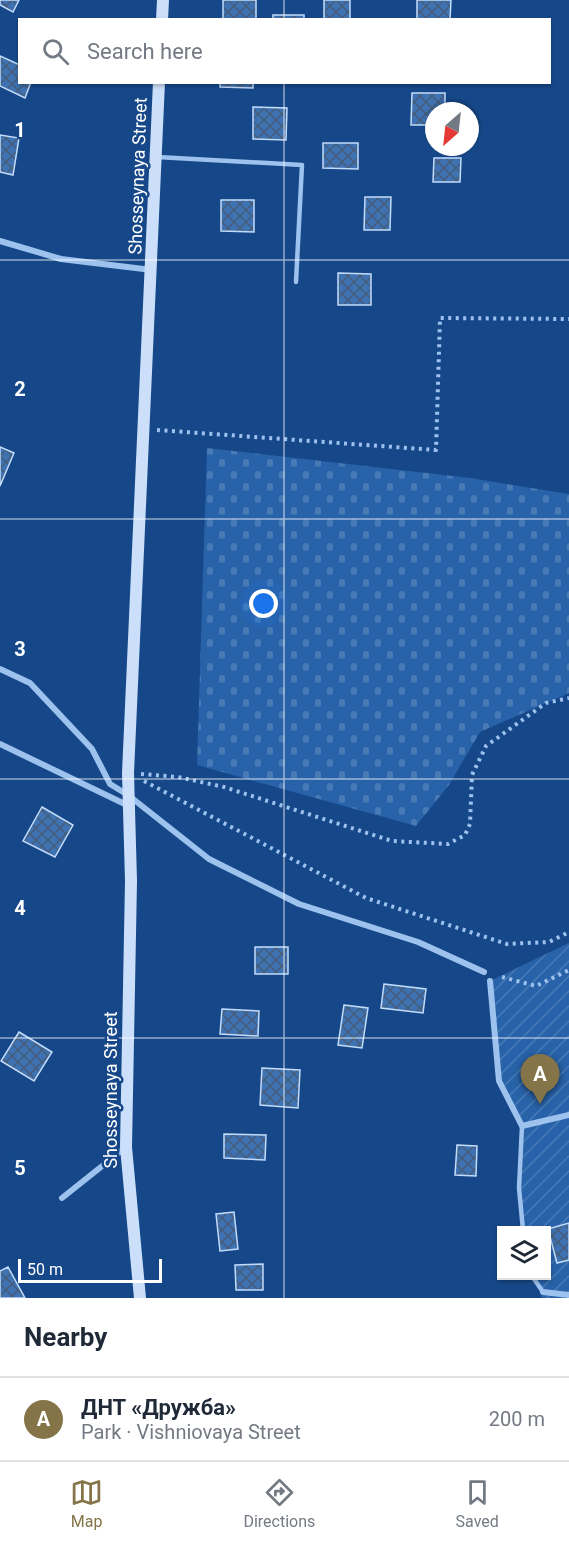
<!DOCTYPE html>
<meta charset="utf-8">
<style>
body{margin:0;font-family:Roboto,sans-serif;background:#f2f2f3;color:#1f2937}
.controls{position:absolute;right:18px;bottom:18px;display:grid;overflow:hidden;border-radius:0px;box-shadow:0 2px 4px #0004}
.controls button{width:54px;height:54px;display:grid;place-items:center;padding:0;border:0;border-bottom:2px solid #e0e1e3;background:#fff;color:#1f2937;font:30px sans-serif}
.compass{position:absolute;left:425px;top:102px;width:54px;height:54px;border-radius:50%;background:#fff;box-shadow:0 2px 4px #0004;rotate:207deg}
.scale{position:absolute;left:18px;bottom:15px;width:144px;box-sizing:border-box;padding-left:6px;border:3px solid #fff;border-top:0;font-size:16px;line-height:21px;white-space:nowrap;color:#fff;-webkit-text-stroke:4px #164889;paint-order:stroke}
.you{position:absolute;left:264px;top:604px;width:21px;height:21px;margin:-15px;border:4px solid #fff;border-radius:50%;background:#1a73e8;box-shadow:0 0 0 9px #1a73e833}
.badge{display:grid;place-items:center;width:39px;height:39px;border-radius:50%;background:#847447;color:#fff;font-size:20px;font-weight:700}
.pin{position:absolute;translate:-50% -50px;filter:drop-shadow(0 2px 3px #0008)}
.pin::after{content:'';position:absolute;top:32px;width:21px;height:18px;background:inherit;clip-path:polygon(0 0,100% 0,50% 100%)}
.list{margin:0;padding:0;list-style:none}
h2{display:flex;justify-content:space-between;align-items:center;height:78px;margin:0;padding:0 24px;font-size:26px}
h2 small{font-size:20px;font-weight:400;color:#747a83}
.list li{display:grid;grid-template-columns:39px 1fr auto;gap:18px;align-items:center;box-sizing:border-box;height:84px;padding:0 24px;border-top:2px solid #e0e1e3}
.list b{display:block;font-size:22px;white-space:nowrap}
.list p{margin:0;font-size:20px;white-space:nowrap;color:#747a83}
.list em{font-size:20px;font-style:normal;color:#747a83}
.icon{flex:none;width:33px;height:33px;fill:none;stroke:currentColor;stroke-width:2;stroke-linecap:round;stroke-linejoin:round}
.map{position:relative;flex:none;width:569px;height:1298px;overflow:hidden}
.search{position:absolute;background:#fff;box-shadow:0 2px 4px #0004;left:18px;right:18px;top:18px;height:66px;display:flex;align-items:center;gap:15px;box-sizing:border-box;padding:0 21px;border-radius:0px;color:#747a83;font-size:22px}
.sheet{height:162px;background:#fff}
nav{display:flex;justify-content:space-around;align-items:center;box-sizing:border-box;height:84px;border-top:2px solid #e0e1e3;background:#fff;font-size:16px;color:#747a83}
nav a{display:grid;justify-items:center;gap:3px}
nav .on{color:#847447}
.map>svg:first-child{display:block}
</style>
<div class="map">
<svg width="569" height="1298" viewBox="0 0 569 1298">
<defs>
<pattern id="cemetery-stones" width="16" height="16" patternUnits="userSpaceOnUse" patternTransform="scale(1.5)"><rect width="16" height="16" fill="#2862a8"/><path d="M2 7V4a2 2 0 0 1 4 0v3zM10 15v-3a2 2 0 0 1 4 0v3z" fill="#487ab5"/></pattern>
<pattern id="garden-furrows" width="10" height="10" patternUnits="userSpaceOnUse" patternTransform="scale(1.5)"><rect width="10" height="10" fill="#2862a8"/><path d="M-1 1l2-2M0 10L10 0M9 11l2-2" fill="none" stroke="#487ab5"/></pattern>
<pattern id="building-cross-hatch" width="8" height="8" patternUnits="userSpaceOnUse" patternTransform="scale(1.5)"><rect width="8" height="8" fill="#3e72b2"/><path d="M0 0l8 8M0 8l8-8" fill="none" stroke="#465d7a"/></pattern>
</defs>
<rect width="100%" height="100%" fill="#164889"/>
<path fill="url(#cemetery-stones)" d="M207,448L470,478L569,494V693L480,732L449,785L416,826L197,765Z"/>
<path fill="url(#garden-furrows)" d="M569,943V1298H541L543,1292L532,1276H546V1230H523L519,1188L522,1126L499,1081L490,981Z"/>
<g fill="url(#building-cross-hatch)" stroke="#c3dcfb" stroke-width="1.5">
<path d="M0,0H19L13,12L0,5Z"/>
<rect x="223" y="0" width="33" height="20"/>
<rect x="324" y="0" width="26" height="20"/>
<path d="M417,0H451L450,20H417Z"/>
<rect x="273" y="15" width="31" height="5"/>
<path d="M0,56L20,65V82H31L25,98L0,86Z"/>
<path d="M220,82H253V88L220,87Z"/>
<path d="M412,93H445V111H434V125H411Z"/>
<path d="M253,107L287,108L286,140L253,139Z"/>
<path d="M0,135L19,138L13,175L0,172Z"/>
<path d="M323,143H358V169L323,168Z"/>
<path d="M434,158H461L460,182H433Z"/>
<path d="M365,197H391L390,230H364Z"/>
<path d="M221,200H254V232L221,231Z"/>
<path d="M338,273L371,274V305H338Z"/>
<path d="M0,447L14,453L0,486Z"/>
<path d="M42,807L73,825L55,857L23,841Z"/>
<rect x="255" y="947" width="33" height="27"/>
<path d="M384,984L426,989L423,1013L381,1008Z"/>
<path d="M344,1005L368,1008L362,1048L338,1045Z"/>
<path d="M222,1009L259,1011L258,1036L220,1034Z"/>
<path d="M19,1032L52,1052L34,1081L1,1061Z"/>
<path d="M262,1068L300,1070L298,1108L260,1105Z"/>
<path d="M224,1134L266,1135L265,1160L224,1158Z"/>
<path d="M457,1145L477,1146L476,1176L455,1175Z"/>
<path d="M234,1212L238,1249L220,1251L216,1214Z"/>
<path d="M569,1223V1260L557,1263L548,1229Z"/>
<path d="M263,1264V1290H236L235,1265Z"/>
<path d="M8,1267L25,1298H0V1271Z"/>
</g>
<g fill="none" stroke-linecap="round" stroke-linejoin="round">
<g stroke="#9dc2ee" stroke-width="4" stroke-dasharray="3 4.5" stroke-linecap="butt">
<path d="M157,430L436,450L440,318L569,319"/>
<path d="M141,774L178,777L224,787L392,841L448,844L465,835L470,824L472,775L486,746L546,703L569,698"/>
<path d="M144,781L366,898L507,944L549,942L569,932"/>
<path d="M502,977L536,986L569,970"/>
</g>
<g stroke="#9dc2ee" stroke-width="4.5">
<path d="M157,157L302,165L296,282"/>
<path d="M522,1126L519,1188L523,1230"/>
<path d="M532,1276L543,1292"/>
</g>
<g stroke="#9dc2ee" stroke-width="6">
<path d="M0,241L61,259L152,270"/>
<path d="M0,669L30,683L92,749L110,784L128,795L209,859L299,904L418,942L484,972"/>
<path d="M0,744L129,806"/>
<path d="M490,981L499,1081L522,1126L569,1115"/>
<path d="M62,1198L126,1147"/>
<path d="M543,1292L569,1295"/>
</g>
<g stroke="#cbdffa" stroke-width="12">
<path d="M162,20L163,0"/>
<path d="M140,1298L126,1147L131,881L128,773L159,82"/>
</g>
</g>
<path fill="none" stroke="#fff" stroke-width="1.5" stroke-opacity="0.55" d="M284,0V20M284,82V1298M0,260H569M0,519H569M0,779H569M0,1038H569"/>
<g text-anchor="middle" stroke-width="5" stroke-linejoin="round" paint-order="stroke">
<g font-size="18" fill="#fff" stroke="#164889">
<text transform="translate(138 176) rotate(-88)" y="6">Shosseynaya Street</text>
<text transform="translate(111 1090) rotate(-90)" y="6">Shosseynaya Street</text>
</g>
</g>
<g font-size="20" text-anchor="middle" font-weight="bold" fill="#fff" stroke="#164889" stroke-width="5" stroke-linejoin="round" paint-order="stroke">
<text x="20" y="137">1</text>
<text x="20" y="396">2</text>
<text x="20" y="656">3</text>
<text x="20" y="915">4</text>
<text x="20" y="1175">5</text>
</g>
</svg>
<div class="controls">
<button><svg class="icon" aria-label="layers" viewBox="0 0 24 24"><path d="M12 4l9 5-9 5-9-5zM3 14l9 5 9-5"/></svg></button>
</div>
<svg class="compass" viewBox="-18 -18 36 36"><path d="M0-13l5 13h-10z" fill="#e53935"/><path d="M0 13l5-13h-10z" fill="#747a83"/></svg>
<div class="scale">50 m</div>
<div class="you"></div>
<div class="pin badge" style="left:540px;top:1104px">A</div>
<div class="search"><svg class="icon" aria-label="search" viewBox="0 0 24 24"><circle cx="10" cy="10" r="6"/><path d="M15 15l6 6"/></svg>Search here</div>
</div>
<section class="sheet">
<h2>Nearby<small></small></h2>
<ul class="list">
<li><span class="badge">A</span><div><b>ДНТ «Дружба»</b><p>Park · Vishniovaya Street</p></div><em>200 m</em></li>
</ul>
</section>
<nav>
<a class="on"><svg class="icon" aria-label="map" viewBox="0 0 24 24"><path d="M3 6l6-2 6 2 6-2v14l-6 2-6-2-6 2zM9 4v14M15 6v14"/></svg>Map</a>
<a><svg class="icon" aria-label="directions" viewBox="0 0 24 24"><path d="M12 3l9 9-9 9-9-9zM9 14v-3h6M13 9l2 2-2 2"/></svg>Directions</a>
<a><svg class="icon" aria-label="saved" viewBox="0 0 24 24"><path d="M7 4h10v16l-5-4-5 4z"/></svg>Saved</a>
</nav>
